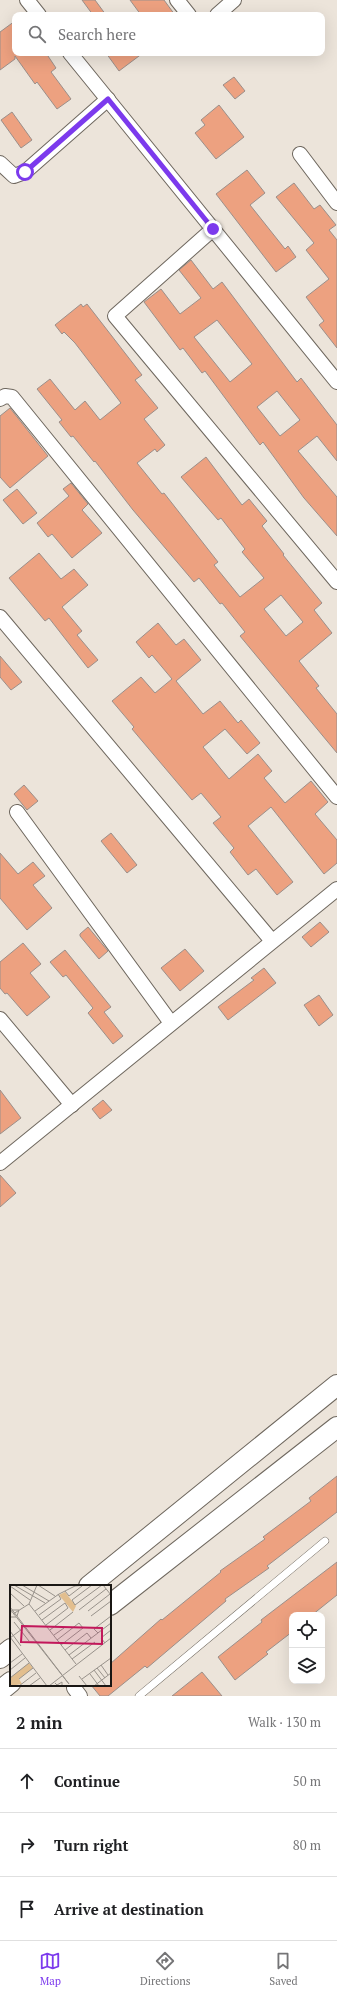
<!DOCTYPE html>
<meta charset="utf-8">
<style>
body{margin:0;font-family:"PT Serif",serif;background:#f2f2f2;color:#202124}
.controls{position:absolute;right:12px;bottom:12px;display:grid;overflow:hidden;border-radius:8px;box-shadow:0 4px 16px #0002}
.controls button{width:36px;height:36px;display:grid;place-items:center;padding:0;border:0;border-bottom:1px solid #e0e0e0;background:#fff;color:#202124;font:20px sans-serif}
.stop{position:absolute;width:12px;height:12px;margin:-9px;border:3px solid #7c3aed;border-radius:50%;background:#fff}
.stop.end{background:#7c3aed;border-color:#fff;box-shadow:0 1px 4px #0008}
.list{margin:0;padding:0;list-style:none}
h2{display:flex;justify-content:space-between;align-items:center;height:52px;margin:0;padding:0 16px;font-size:17px}
h2 small{font-size:13px;font-weight:400;color:#757577}
.list li{display:grid;grid-template-columns:26px 1fr auto;gap:12px;align-items:center;box-sizing:border-box;height:64px;padding:0 16px;border-top:1px solid #e0e0e0}
.list b{display:block;font-size:15px;white-space:nowrap}
.list em{font-size:13px;font-style:normal;color:#757577}
.icon{flex:none;width:22px;height:22px;fill:none;stroke:currentColor;stroke-width:2;stroke-linecap:round;stroke-linejoin:round}
.map{position:relative;flex:none;width:337px;height:1696px;overflow:hidden}
.search{position:absolute;background:#fff;box-shadow:0 4px 16px #0002;left:12px;right:12px;top:12px;height:44px;display:flex;align-items:center;gap:10px;box-sizing:border-box;padding:0 14px;border-radius:8px;color:#757577;font-size:15px}
.sheet{height:244px;background:#fff}
nav{display:flex;justify-content:space-around;align-items:center;box-sizing:border-box;height:56px;border-top:1px solid #e0e0e0;background:#fff;font-size:11px;color:#757577}
nav a{display:grid;justify-items:center;gap:2px}
nav .on{color:#7c3aed}
.map>svg:first-child{display:block}
</style>
<div class="map">
<svg width="337" height="1696" viewBox="0 0 337 1696">
<rect width="100%" height="100%" fill="#ece4da"/>
<g fill="#eda180" stroke="#9b8f8a" fill-rule="evenodd">
<path d="M82,0H95L106,15H93Z"/>
<path d="M130,0H164L175,15H141Z"/>
<path d="M15,21V53H46L56,68L51,72L71,99L57,109L37,82L35,84L15,56V59L0,70V32Z"/>
<path d="M106,53H143L119,71Z"/>
<path d="M234,77L245,91L235,99L223,85Z"/>
<path d="M219,105L244,137L216,159L195,133L205,125L201,120Z"/>
<path d="M12,112L32,140L21,148L1,120Z"/>
<path d="M247,170L265,193L250,205L285,249L288,246L296,257L276,272L216,194Z"/>
<path d="M294,183L314,209L320,205L336,225L329,230L337,240V348L319,325L324,321L306,297L329,279L306,250L314,243L276,197Z"/>
<path d="M191,260L213,289L222,282L297,382L301,378L337,425V461L317,436L298,451L337,497V536L304,498L263,442L260,445L205,371L202,373L183,348L180,350L144,302L161,289L180,314L201,298L179,270ZM217,320L252,364L230,382L194,337ZM277,391L300,420L280,436L257,407Z"/>
<path d="M81,304L83,307L87,304L142,375L135,380L158,408L144,419L165,445L157,452L155,449L137,463L162,494L164,493L218,562L214,565L240,597L264,578L242,552L245,549L221,518L218,520L181,477L206,457L242,505L249,499L267,521L262,526L284,554L283,555L322,603L314,610L332,633L299,661L319,686L316,688L337,714V753L240,636L245,632L222,603L220,604L199,578L194,582L133,510L95,461L94,462L73,436L71,437L59,422L62,420L37,389L50,379L75,410L85,401L100,420L121,403L75,343L64,332L62,334L55,325ZM281,595L303,622L286,636L264,609Z"/>
<path d="M10,408L48,456L10,488L0,477V416Z"/>
<path d="M71,483L88,504L82,510L102,533L72,558L52,534L48,537L37,523L69,496L63,489Z"/>
<path d="M17,489L37,513L23,524L3,500Z"/>
<path d="M39,553L61,579L74,569L88,585L62,607L82,631L77,635L98,660L88,668L49,618L45,621L9,578Z"/>
<path d="M158,623L176,645L184,639L201,660L176,681L203,714L220,701L238,723L241,720L260,743L247,754L225,729L203,747L229,779L258,754L272,771L264,778L285,803L311,781L328,802L315,814L337,840V863L324,874L271,807L248,826L293,882L277,895L256,869L248,875L230,852L234,848L213,823L221,817L201,793L192,800L132,729L134,727L112,701L141,677L155,693L172,679L152,655L149,658L136,642Z"/>
<path d="M0,656L22,682L11,690L0,677Z"/>
<path d="M24,785L38,801L27,810L14,794Z"/>
<path d="M111,833L137,865L127,873L101,841Z"/>
<path d="M0,853L18,874L33,862L45,876L33,885L52,908L27,930L0,898Z"/>
<path d="M320,922L329,932L311,947L302,937Z"/>
<path d="M88,927L108,951L99,959L80,936V934Z"/>
<path d="M23,943L41,964L30,973L50,997L27,1016L7,993L5,994L0,988V962Z"/>
<path d="M185,949L204,971L180,991L161,968Z"/>
<path d="M65,950L111,1007L104,1012L123,1036L113,1044L88,1013L93,1008L66,975L63,977L50,962Z"/>
<path d="M264,968L276,983L228,1020L218,1007L254,980L251,978Z"/>
<path d="M319,995L333,1015L319,1026L304,1005Z"/>
<path d="M0,1090L21,1118L0,1134Z"/>
<path d="M103,1100L112,1110L100,1119L92,1109Z"/>
<path d="M0,1175L16,1193L0,1207Z"/>
<path d="M337,1476V1512L267,1566L269,1568L225,1599L226,1601L147,1668L145,1666L108,1696H100L91,1685H110V1664L161,1619L162,1620L221,1572L220,1571L265,1539L263,1537L311,1501L309,1498Z"/>
<path d="M337,1562V1595L312,1615H292V1632L266,1652L268,1654L235,1680L218,1657L262,1622L261,1620Z"/>
<path d="M202,1672L222,1696H172Z"/>
</g>
<g fill="none" stroke-linecap="round" stroke-linejoin="round">
<defs>
<path id="service" d="M139,1696L325,1541"/>
<g id="minor">
<path d="M27,0L39,15"/>
<path d="M177,0L189,15"/>
<path d="M217,15L234,0"/>
<path d="M70,53L337,382"/>
<path d="M300,154L337,203"/>
<path d="M0,163L14,176L25,172L108,99"/>
<path d="M213,229L115,316L337,582"/>
<path d="M0,399L5,396L12,397L337,797"/>
<path d="M0,617L272,941"/>
<path d="M17,812L171,1023"/>
<path d="M0,1019L72,1105"/>
<path d="M0,1163L337,889"/>
<path d="M74,1688L80,1696"/>
</g>
<g id="secondary">
<path d="M89,1586L337,1385"/>
<path d="M110,1605L337,1427"/>
<path d="M0,1658L11,1649"/>
<path d="M0,1691L11,1682"/>
</g>
</defs>
<use href="#service" stroke="#6e675e" stroke-width="8"/>
<use href="#minor" stroke="#6e675e" stroke-width="16"/>
<use href="#secondary" stroke="#6e675e" stroke-width="22"/>
<use href="#service" stroke="#fff" stroke-width="7"/>
<use href="#minor" stroke="#fff" stroke-width="14"/>
<use href="#secondary" stroke="#fff" stroke-width="20"/>
</g>
<g fill="none" stroke-linecap="round" stroke-linejoin="round">
<path stroke="#7c3aed" stroke-width="5" d="M25,172L108,99L213,229"/>
</g>
<g transform="translate(10 1585)">
<rect width="101" height="101" fill="#ece4da"/>
<path d="M55,7L66,21L63,27L49,10ZM19,78L23,83L9,94L12,99L0,101V93Z" fill="#e2be8e"/>
<path fill="none" stroke="#98928b" stroke-width="1" d="M4,0L35,18M12,0L39,16M28,0L45,11M82,0L62,15L65,20L92,0M93,0L101,10M0,1L20,15M55,6L59,11L72,1M0,8L14,21M19,19L66,79M0,22L59,99L0,24M2,25H9L7,31M69,25L96,4M1,26L0,32H6M25,26L49,9L65,1L76,0M78,26L100,9M3,29L19,19L27,0M29,30L51,14L48,9M81,31L101,16M32,35L55,18L58,23L36,40M4,37L19,56M40,45L63,27M0,46L11,61M88,48L84,44L101,31M44,50L54,43M0,52L37,101M0,53L12,44M47,55L69,38L73,43L51,60M95,58L91,53L101,45M55,65L77,48L81,53M59,70L101,38M62,74L85,57M0,78L12,69M91,80L98,90M87,83L95,93M0,85L15,73M84,85L96,101M80,89L89,101M69,91L77,101M0,93L19,78M9,94L23,83M72,94L101,73M45,98L47,100L52,97V101M9,101L26,88M19,101L30,93M39,101L101,53M84,101L101,88"/>
<path fill="#c2185b" fill-opacity="0.15" stroke="#c2185b" stroke-width="2" d="M12,41L92,43V59L11,57Z"/>
<rect width="101" height="101" fill="none" stroke="#1a1714" stroke-width="2"/>
</g>
</svg>
<div class="controls">
<button><svg class="icon" aria-label="locate" viewBox="0 0 24 24"><circle cx="12" cy="12" r="6"/><path d="M12 2v4M12 18v4M2 12h4M18 12h4"/></svg></button>
<button><svg class="icon" aria-label="layers" viewBox="0 0 24 24"><path d="M12 4l9 5-9 5-9-5zM3 14l9 5 9-5"/></svg></button>
</div>
<div class="stop" style="left:25px;top:172px"></div>
<div class="stop end" style="left:213px;top:229px"></div>
<div class="search"><svg class="icon" aria-label="search" viewBox="0 0 24 24"><circle cx="10" cy="10" r="6"/><path d="M15 15l6 6"/></svg>Search here</div>
</div>
<section class="sheet">
<h2>2 min<small>Walk · 130 m</small></h2>
<ul class="list">
<li><svg class="icon" aria-label="ahead" viewBox="0 0 24 24"><path d="M12 20V5M6 11l6-6 6 6"/></svg><div><b>Continue</b></div><em>50 m</em></li>
<li><svg class="icon" aria-label="right" viewBox="0 0 24 24"><path d="M7 20v-9h11M14 6l5 5-5 5"/></svg><div><b>Turn right</b></div><em>80 m</em></li>
<li><svg class="icon" aria-label="arrive" viewBox="0 0 24 24"><path d="M6 21V4h12l-3 4 3 4H6"/></svg><div><b>Arrive at destination</b></div></li>
</ul>
</section>
<nav>
<a class="on"><svg class="icon" aria-label="map" viewBox="0 0 24 24"><path d="M3 6l6-2 6 2 6-2v14l-6 2-6-2-6 2zM9 4v14M15 6v14"/></svg>Map</a>
<a><svg class="icon" aria-label="directions" viewBox="0 0 24 24"><path d="M12 3l9 9-9 9-9-9zM9 14v-3h6M13 9l2 2-2 2"/></svg>Directions</a>
<a><svg class="icon" aria-label="saved" viewBox="0 0 24 24"><path d="M7 4h10v16l-5-4-5 4z"/></svg>Saved</a>
</nav>
